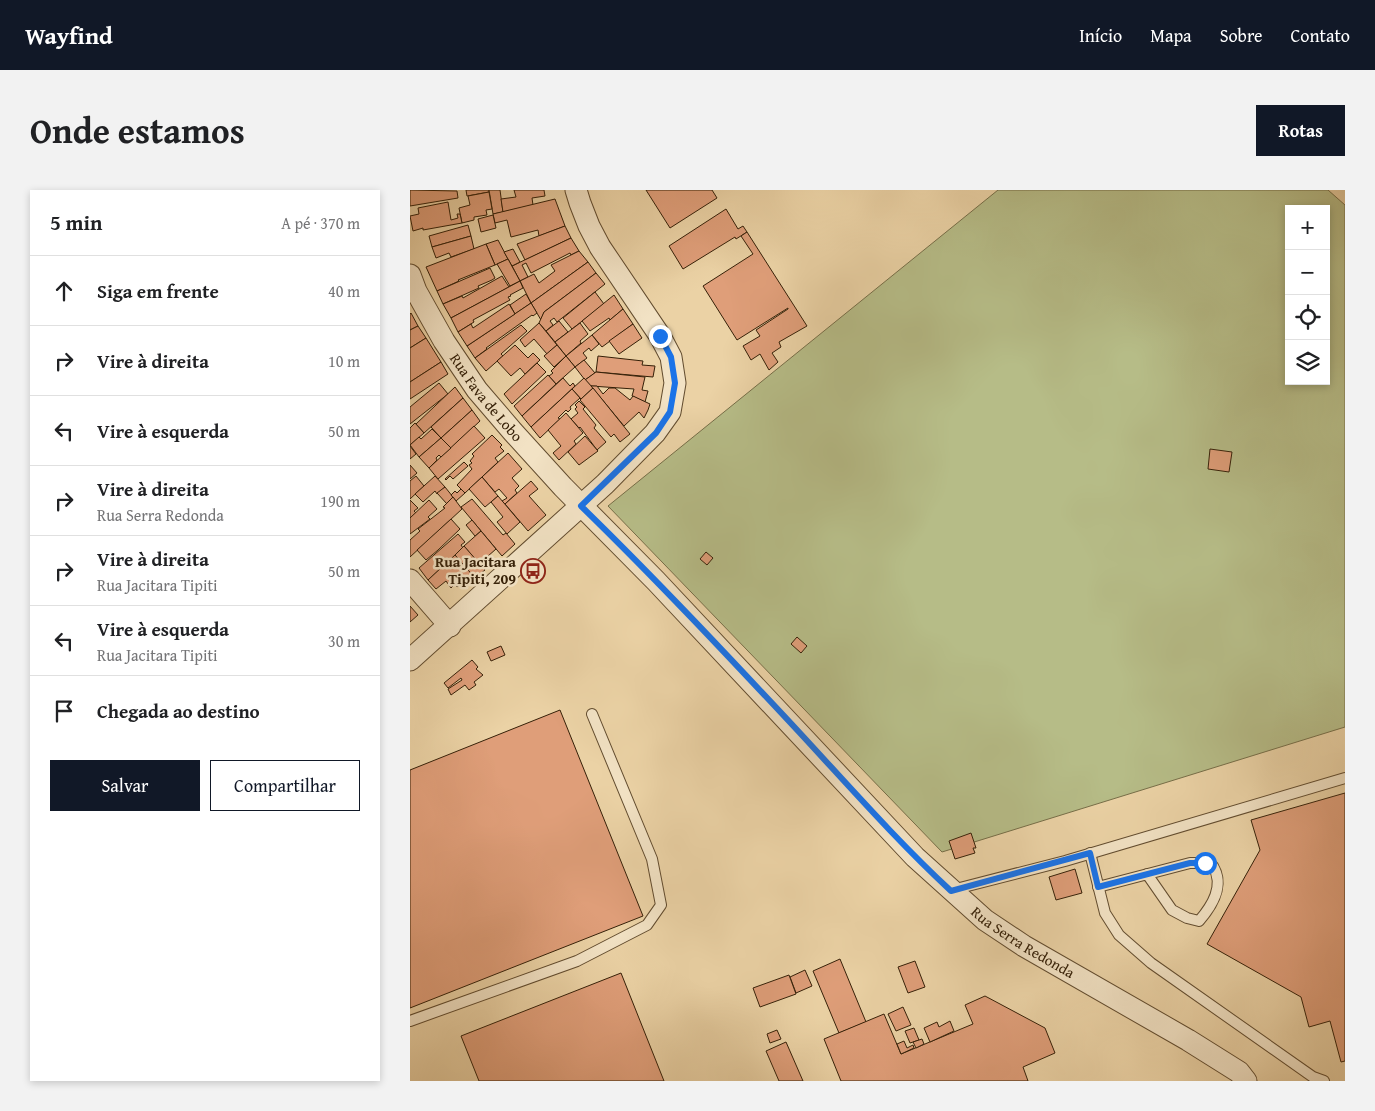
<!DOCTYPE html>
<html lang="pt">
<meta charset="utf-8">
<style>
body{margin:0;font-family:"Gentium Book Plus",serif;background:#f2f2f2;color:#202124}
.controls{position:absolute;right:15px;top:15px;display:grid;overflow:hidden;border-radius:0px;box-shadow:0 2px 8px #0003}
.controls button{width:45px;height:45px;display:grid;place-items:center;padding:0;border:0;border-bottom:1px solid #e0e0e0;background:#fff;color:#202124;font:25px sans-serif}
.stop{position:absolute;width:15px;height:15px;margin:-11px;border:4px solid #1a73e8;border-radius:50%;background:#fff}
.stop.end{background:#1a73e8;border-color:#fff;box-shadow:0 1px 5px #0008}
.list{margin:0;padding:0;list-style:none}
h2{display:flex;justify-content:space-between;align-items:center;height:65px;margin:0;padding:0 20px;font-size:21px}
h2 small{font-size:16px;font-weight:400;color:#757577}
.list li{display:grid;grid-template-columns:32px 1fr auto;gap:15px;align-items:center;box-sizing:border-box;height:70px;padding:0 20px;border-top:1px solid #e0e0e0}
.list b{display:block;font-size:19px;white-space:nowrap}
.list p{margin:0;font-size:16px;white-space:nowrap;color:#757577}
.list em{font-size:16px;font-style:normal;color:#757577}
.actions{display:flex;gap:10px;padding:15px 20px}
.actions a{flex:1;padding:11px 0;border:1px solid #111827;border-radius:0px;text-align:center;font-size:18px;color:#111827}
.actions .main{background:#111827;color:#fff}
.icon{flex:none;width:28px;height:28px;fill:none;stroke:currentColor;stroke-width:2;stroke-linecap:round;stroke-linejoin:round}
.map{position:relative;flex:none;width:935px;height:891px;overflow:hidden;border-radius:0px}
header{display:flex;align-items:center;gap:30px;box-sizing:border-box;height:70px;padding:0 25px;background:#111827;color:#fff}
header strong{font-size:24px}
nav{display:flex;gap:28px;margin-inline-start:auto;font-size:18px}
.intro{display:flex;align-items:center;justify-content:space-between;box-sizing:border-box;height:120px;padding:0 30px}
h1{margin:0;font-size:35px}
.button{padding:12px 22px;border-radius:0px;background:#111827;color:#fff;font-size:18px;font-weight:700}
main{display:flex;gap:30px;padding:0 30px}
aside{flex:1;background:#fff;border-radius:0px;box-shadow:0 2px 8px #0003}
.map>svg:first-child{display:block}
</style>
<header>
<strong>Wayfind</strong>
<nav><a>Início</a><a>Mapa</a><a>Sobre</a><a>Contato</a></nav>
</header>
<div class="intro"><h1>Onde estamos</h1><a class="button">Rotas</a></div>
<main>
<aside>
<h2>5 min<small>A pé · 370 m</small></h2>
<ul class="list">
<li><svg class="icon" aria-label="ahead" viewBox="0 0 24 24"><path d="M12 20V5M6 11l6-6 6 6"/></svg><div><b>Siga em frente</b></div><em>40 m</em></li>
<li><svg class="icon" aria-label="right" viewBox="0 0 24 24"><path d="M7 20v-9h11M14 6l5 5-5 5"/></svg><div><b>Vire à direita</b></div><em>10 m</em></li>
<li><svg class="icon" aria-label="left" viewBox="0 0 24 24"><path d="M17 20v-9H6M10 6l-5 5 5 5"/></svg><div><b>Vire à esquerda</b></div><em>50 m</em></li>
<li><svg class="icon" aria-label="right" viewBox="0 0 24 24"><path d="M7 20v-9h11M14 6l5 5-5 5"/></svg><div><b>Vire à direita</b><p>Rua Serra Redonda</p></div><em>190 m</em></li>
<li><svg class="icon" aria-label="right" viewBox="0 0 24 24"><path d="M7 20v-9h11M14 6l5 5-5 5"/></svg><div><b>Vire à direita</b><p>Rua Jacitara Tipiti</p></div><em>50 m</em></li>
<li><svg class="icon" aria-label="left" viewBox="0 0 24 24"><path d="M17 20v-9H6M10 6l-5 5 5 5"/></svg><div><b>Vire à esquerda</b><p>Rua Jacitara Tipiti</p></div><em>30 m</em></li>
<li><svg class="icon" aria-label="arrive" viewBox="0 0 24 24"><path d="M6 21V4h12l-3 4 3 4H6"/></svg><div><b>Chegada ao destino</b></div></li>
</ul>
<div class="actions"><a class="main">Salvar</a><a>Compartilhar</a></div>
</aside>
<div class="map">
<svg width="935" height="891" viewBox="0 0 935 891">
<rect width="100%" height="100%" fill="#ebd2a5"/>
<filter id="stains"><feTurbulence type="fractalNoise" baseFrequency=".004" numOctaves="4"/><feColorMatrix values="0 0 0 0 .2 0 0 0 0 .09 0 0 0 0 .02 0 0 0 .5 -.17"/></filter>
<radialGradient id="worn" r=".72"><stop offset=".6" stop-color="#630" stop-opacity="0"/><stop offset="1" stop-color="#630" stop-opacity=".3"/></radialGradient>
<path fill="#b6bc87" stroke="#766e48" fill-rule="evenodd" d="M588,0H918L935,15V537L532,662L198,316ZM879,19H916V191H879Z"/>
<g fill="#df9e79" stroke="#352008">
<path d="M0,0L47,1L48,8L0,16Z"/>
<path d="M56,0H79V2L57,6Z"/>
<path d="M79,0H90L93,22L83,24Z"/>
<path d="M104,0H134L135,6L122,8L123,15L93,22L91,9L106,7Z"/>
<path d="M236,0H302L307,8L260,38Z"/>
<path d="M79,2L82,19L76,20L77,25L64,27V30L52,33L49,18L60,15L58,6Z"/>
<path d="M145,9L155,36L129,46L128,40L101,47L97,30L85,33L83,24Z"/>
<path d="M38,12L41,30L48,28L47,24H50L52,33L13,40V38L3,41L0,26L9,24L8,18Z"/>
<path d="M316,19L328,39L333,36L337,42L326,49L325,47L273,79L259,56Z"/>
<path d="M83,25L86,38L71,42L68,29Z"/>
<path d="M58,35L61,46L22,57L19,46Z"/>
<path d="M155,36L161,48L115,70L107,54Z"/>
<path d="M337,42L397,136L369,152L371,157L362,163L368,172L359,180L350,164L341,170L333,156L350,146L346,140L378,119V118L327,150L293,96L343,64L331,46Z"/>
<path d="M61,46L64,59L41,67L39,63L26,68L22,57Z"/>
<path d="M161,48L169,61L161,65L160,63L121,83L116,73L112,75L118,87L110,91L102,76Z"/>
<path d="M88,50L98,69L85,75L76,54Z"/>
<path d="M76,54L85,75L48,90L49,91L27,101L16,77Z"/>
<path d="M103,59L110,72L102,76L94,62Z"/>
<path d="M169,61L178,72L121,113L110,91L124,84L129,93L145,81L141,75Z"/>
<path d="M98,69L110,91L100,96L87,74Z"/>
<path d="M178,72L186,83L134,122L131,130L121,113Z"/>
<path d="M80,78L85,88L82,90L68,96L69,98L33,114L27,101Z"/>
<path d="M186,83L195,94L147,132L144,128L140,131L143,135L136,141L129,133L134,122Z"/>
<path d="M92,86L99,97L41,128L33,114L52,106L53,108Z"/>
<path d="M110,91L113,98L100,105L101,106L98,107L100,110L63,130L64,132L48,142L41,128Z"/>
<path d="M185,102L194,114L162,139L153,128Z"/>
<path d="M116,104L121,113L105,124L100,115Z"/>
<path d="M204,105L213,119L200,130L199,128L180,141L172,131Z"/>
<path d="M121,113L127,123L123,126L122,125L76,158L77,159L65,168L57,156Z"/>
<path d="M99,114L105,124L57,156L48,142L61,134L63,138Z"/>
<path d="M213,119L223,134L192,157L182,145Z"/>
<path d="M1,123L8,136L0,140V124Z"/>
<path d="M149,131L158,142L145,152L136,141Z"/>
<path d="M129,133L147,155L137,164L124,149L115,157L110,150Z"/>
<path d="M170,133L178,144L170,151L171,153L156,166L145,152Z"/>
<path d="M223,134L232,148L209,164L199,151Z"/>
<path d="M111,135L117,141L91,164L93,166L76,181L65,168Z"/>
<path d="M8,136L16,148L0,158V140Z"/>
<path d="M182,145L189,154L181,161L179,158L173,163L177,168L165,177L156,166Z"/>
<path d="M16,148L31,172L0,192V158Z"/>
<path d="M105,155L118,168L123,163L130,170L115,184L110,178L101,186L87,171Z"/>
<path d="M147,155L156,166L144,177L134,166Z"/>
<path d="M156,166L165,177L146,194L139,186L143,183L141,181Z"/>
<path d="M188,166L233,171L232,175L245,176L243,187L186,182Z"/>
<path d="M174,170L185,183L175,190L165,177Z"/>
<path d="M31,172L38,184L0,209V192Z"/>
<path d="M127,173L136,182L102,214L94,204Z"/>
<path d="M186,182L235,187L232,200L238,201L235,212L222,206L224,199L181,196L175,190Z"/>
<path d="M138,185L146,194L112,226L104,216Z"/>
<path d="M153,188L160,196L163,193L165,196L121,237L112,226Z"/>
<path d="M174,188L183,198L171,209L162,199Z"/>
<path d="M29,193L38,204L0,234V217Z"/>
<path d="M181,196H187L193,204L199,198H205L220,210L223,206L240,214L238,220L234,228L229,222L214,236Z"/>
<path d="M45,197L53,208L14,243L6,234Z"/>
<path d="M183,198L220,244L210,252L204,244L201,247L170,210Z"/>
<path d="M162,199L170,208L160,217L161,219L158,222L156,220L148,228L150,229L130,248L121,237Z"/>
<path d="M53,208L62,220L31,248L21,237Z"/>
<path d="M169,211L175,217L173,219L186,235L184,238L196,252L187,260L170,237L169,238L161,229L168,223L165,219L167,217L165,215Z"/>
<path d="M62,220L70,231L41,258L31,248Z"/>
<path d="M156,223L173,243L164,251L166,254L149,270L143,263L151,256L138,240Z"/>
<path d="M5,233L14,243L0,255V238Z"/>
<path d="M64,236L75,248L28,289L19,278Z"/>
<path d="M22,239L31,248L9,267L0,255L9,247L11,249Z"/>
<path d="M82,245L92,255L90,257L94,261L85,268L88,272L55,303L47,295L62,279L59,275L62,273L60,271L64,266L62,264Z"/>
<path d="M175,246L188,261L169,275L158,262Z"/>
<path d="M31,248L41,258L31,267L29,265L26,268L27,270L19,278L9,267Z"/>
<path d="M0,256L6,264L0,269Z"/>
<path d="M800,259L822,262L819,282L798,279Z"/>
<path d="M98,263L112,279L102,288L109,296L105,300L107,303L95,314L92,311L97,308L89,299L85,302L72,287Z"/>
<path d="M54,272L58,276L43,289L40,286L36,290L35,289Z"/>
<path d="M0,275L7,283L0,289Z"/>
<path d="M6,286L14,296L0,309V291Z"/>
<path d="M25,286L35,297L27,304L25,301L13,312L5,304Z"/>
<path d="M72,287L88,306L75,317L59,299Z"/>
<path d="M121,291L128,299L119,306L136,325L118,341L95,314Z"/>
<path d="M35,297L43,307L37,314L27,303Z"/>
<path d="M51,299L55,303L46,311L41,305L45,301L47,303Z"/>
<path d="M88,306L110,332L97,344L87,332L93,327L81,312Z"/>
<path d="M43,307L52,319L0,367V350L10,341L8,339L35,318L33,317Z"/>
<path d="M62,309L93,345L96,343L105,354L92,366L51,317Z"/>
<path d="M0,310L8,318L4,321L6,323L0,328Z"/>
<path d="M19,310L27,319L18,327L20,329L0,344V328Z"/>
<path d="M41,329L50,339L28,360L16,370L7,360Z"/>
<path d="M62,330L71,341L65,346L56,335Z"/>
<path d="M71,341L86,359L69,374L54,356Z"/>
<path d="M48,344L55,352L51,355L53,358L18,390L9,378Z"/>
<path d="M54,356L75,380L65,388L45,365Z"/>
<path d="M296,362L303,368L297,375L290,369Z"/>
<path d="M45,365L65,388L59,395L55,390L47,397L45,394L41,398L36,391L26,399L18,390Z"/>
<path d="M0,416L8,425L0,432Z"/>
<path d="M387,447L397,456L391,463L381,454Z"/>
<path d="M91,456L95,465L81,471L77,462Z"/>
<path d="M62,470L68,477L66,479L73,485L64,492L66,495L59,500L55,495L41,505L38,499L52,490L51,488L38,498L34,493Z"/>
<path d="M150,520L233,726L0,818V580Z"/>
<path d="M935,603V871L931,872L920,831L899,837L891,807L797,754L850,660L841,630Z"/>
<path d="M561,643L566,658H563L565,663L545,669L539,651Z"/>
<path d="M665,679L672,703L646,710L639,687Z"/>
<path d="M430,769L456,832L429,843L403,781Z"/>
<path d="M505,771L515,797L498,803L488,777Z"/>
<path d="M395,780L402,796L386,803L380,787Z"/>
<path d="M211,783L254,891H69L51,846Z"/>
<path d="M379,785L386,804L350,817L343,798Z"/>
<path d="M575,806L635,838L645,863L613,877L618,891H431L414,849L474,824L491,864L563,834L555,815Z"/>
<path d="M493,817L501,835L486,841L478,824Z"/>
<path d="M540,831L544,841L520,852L514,838L527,832L529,837Z"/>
<path d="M504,838L509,850L500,853L495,841Z"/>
<path d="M367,840L371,849L360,853L357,844Z"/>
<path d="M512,849L514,854L506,858L503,852Z"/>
<path d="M494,851L497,858L503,855L504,858L491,864L487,854Z"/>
<path d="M376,852L393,891H369L356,861Z"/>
</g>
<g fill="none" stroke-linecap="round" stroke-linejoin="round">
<defs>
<g id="lane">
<path d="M680,663L695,723L709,745L741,773L903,887L914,891"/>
<path d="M688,697L780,673H795L803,676C815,696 802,716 789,731L777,728L762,720L737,684"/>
<path d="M542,700L655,671L935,588"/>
<path d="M0,831L167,771L237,735L251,715L242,669L182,524"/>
</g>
<g id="street">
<path id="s1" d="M0,85L6,101L34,151L67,200L103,242L153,297L246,391L505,667L575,730L614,756L778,850L829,882L836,891"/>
<path d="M0,390L40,436"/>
<path d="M0,470L195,294L245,243L260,222L265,193L261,167L250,146L190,57L179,36L170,13L166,0"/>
</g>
</defs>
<use href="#lane" stroke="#624c2f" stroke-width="12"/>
<use href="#street" stroke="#624c2f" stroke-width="23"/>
<use href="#lane" stroke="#f2e2c4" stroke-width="10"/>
<use href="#street" stroke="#f2e2c4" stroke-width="21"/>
</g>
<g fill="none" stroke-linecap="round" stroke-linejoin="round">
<path stroke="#1a73e8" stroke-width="6" d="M250,146L261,167L265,193L260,222L246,243L171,316C246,389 318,466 389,542C439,596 487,651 541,701L680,663L688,697L780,673H795"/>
</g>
<defs>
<symbol id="bus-ring" viewBox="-11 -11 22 22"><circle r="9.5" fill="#f2e2c4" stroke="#8f2418" stroke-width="1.5"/><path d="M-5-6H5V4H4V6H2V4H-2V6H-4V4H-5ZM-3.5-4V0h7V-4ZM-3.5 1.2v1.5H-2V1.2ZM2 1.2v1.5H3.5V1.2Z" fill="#8f2418"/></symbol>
</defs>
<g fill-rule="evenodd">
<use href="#bus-ring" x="109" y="367" width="28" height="28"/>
</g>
<g text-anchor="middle" stroke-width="5" stroke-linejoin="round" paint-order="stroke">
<g font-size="15" fill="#352008" stroke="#f2e2c4">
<text dy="5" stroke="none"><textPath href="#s1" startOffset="145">Rua Fava de Lobo</textPath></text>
<text dy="5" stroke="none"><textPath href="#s1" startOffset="912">Rua Serra Redonda</textPath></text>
</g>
<g font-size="15" font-weight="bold" fill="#352008" stroke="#f2e2c4" text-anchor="end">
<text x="106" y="377">Rua Jacitara<tspan x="106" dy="17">Tipiti, 209</tspan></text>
</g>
</g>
<rect width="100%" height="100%" filter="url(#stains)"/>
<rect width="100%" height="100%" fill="url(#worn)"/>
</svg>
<div class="controls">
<button>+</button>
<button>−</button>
<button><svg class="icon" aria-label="locate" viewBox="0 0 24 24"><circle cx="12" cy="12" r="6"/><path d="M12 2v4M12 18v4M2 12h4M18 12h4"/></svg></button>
<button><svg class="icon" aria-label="layers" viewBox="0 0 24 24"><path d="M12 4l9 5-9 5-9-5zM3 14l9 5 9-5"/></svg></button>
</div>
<div class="stop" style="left:795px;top:673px"></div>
<div class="stop end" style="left:250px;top:146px"></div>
</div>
</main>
